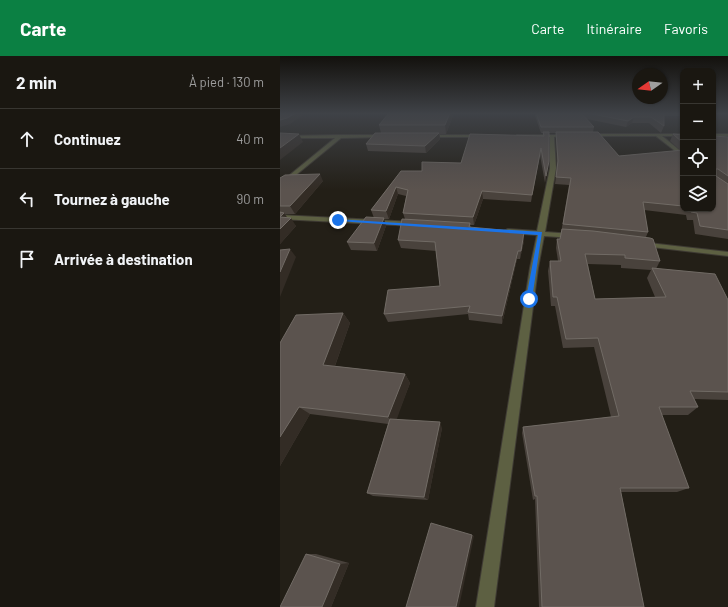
<!DOCTYPE html>
<html lang="fr">
<meta charset="utf-8">
<style>
body{margin:0;font-family:Barlow,sans-serif;background:#27241f;color:#f1f3f6}
.controls{position:absolute;right:12px;top:12px;display:grid;overflow:hidden;border-radius:8px;box-shadow:0 1px 3px #0004}
.controls button{width:36px;height:36px;display:grid;place-items:center;padding:0;border:0;border-bottom:1px solid #383631;background:#1a1711;color:#f1f3f6;font:20px sans-serif}
.compass{position:absolute;left:352px;top:12px;width:36px;height:36px;border-radius:50%;background:#1a1711;box-shadow:0 1px 3px #0004;rotate:256deg}
.stop{position:absolute;width:12px;height:12px;margin:-9px;border:3px solid #1a73e8;border-radius:50%;background:#fff}
.stop.end{background:#1a73e8;border-color:#fff;box-shadow:0 1px 4px #0008}
.list{margin:0;padding:0;list-style:none}
h2{display:flex;justify-content:space-between;align-items:center;height:52px;margin:0;padding:0 16px;font-size:17px}
h2 small{font-size:13px;font-weight:400;color:#9f9f9f}
.list li{display:grid;grid-template-columns:26px 1fr auto;gap:12px;align-items:center;box-sizing:border-box;height:60px;padding:0 16px;border-top:1px solid #383631}
.list b{display:block;font-size:15px;white-space:nowrap}
.list em{font-size:13px;font-style:normal;color:#9f9f9f}
.icon{flex:none;width:22px;height:22px;fill:none;stroke:currentColor;stroke-width:2;stroke-linecap:round;stroke-linejoin:round}
.map{position:relative;flex:none;width:448px;height:551px;overflow:hidden}
header{display:flex;align-items:center;gap:24px;box-sizing:border-box;height:56px;padding:0 20px;background:#0b8043;color:#fff}
header strong{font-size:19px}
nav{display:flex;gap:22px;margin-inline-start:auto;font-size:14px}
main{display:flex}
aside{flex:1;background:#1a1711}
.map>svg:first-child{display:block}
</style>
<header>
<strong>Carte</strong>
<nav><a>Carte</a><a>Itinéraire</a><a>Favoris</a></nav>
</header>
<main>
<aside>
<h2>2 min<small>À pied · 130 m</small></h2>
<ul class="list">
<li><svg class="icon" aria-label="ahead" viewBox="0 0 24 24"><path d="M12 20V5M6 11l6-6 6 6"/></svg><div><b>Continuez</b></div><em>40 m</em></li>
<li><svg class="icon" aria-label="left" viewBox="0 0 24 24"><path d="M17 20v-9H6M10 6l-5 5 5 5"/></svg><div><b>Tournez à gauche</b></div><em>90 m</em></li>
<li><svg class="icon" aria-label="arrive" viewBox="0 0 24 24"><path d="M6 21V4h12l-3 4 3 4H6"/></svg><div><b>Arrivée à destination</b></div></li>
</ul>
</aside>
<div class="map">
<svg width="448" height="551" viewBox="0 0 448 551">
<rect width="100%" height="100%" fill="#231f17"/>
<g fill="none" stroke-linecap="round" stroke-linejoin="round">
<defs>
<g id="street">
<path d="M309,78H403V80H382L403,97V101L376,80H307Z"/>
<rect x="433" y="78" width="15" height="2"/>
<path d="M58,79H105L107,80L105,81L61,82L0,132V127L55,82H0V80Z"/>
<path d="M145,79H203L205,80L203,81H147Z"/>
<path d="M237,79H275L277,80L274,81L276,112L265,176L293,178L297,180L293,182L264,180L258,212L214,551H196L250,212L257,179L228,177L224,175L228,173L257,175L270,112V81H239Z"/>
<path d="M0,159L134,166L137,168L134,170L0,163Z"/>
<path d="M360,186L448,196V200L363,190L359,188Z"/>
</g>
</defs>
<use href="#street" stroke="#3f3b34" stroke-width="2"/>
<use href="#street" fill="#5d6042" fill-rule="evenodd"/>
</g>
<g fill="#49423c" fill-rule="evenodd">
<path d="M174,57L166,78H160V83L146,97L88,95L86,88L101,77L99,69Z"/>
<path d="M254,57H403V60H384V70L381,77L369,67H352L346,71L307,63L314,71L313,76L339,100L401,95L390,85L393,78L403,79V153H433V80L448,81V183L415,178L413,164H407L406,159L364,154L368,176L366,181L380,205L376,213L448,244V344L414,343L418,351L408,359H381L409,432L397,436H341L364,551H259L255,443L253,444L242,377L243,371L331,361L314,291L283,292L275,250H271L268,215L270,205H278L276,192L277,183H280L289,129L275,128L277,111L276,82V77H269V105L265,127L260,99L251,146L203,143L194,169H190L191,171L244,185L240,203H237L222,268L189,264L188,258L108,266L104,258L160,230L156,195L121,192L118,184L125,163L123,157L126,140L118,138L109,163H104L106,170L97,195L71,194L67,186L94,162L91,154L121,115H142L181,107L263,80V77H261ZM308,208L341,209V212L371,214L367,222L375,241L315,243Z"/>
<path d="M433,57H436L435,59H433Z"/>
<path d="M0,122L43,125L15,158H5L7,162L16,170L0,188Z"/>
<path d="M63,257L70,267L55,310L125,318L130,327L116,363L162,372L148,444L93,440L87,437L108,368L30,358L0,410V287Z"/>
<path d="M26,498H36L69,507L51,551Z"/>
</g>
<g fill="#332c25">
<path d="M16,57H26L10,68L0,71V64Z"/>
<path d="M170,57H174L166,78L165,69Z"/>
<path d="M354,61L352,67L346,71L348,65Z"/>
<path d="M159,77L160,83L146,97L145,90Z"/>
<path d="M19,78L23,86L0,104V92Z"/>
<path d="M261,92L260,99L251,146L252,139Z"/>
<path d="M269,105L268,112L265,127L266,120Z"/>
<path d="M40,118L43,125L15,158L10,150Z"/>
<path d="M116,131L118,138L109,163L106,155Z"/>
<path d="M202,135L203,143L194,169L193,161Z"/>
<path d="M4,157L9,164L11,162L16,170L0,188V162Z"/>
<path d="M104,162L106,170L97,195L94,187Z"/>
<path d="M244,176V185L240,203L241,195Z"/>
<path d="M10,193L16,201L0,241V216Z"/>
<path d="M238,195L237,203L222,268V260Z"/>
<path d="M63,257L70,267L52,318L43,309Z"/>
<path d="M125,318L130,327L115,368L108,361Z"/>
<path d="M19,351L30,358L0,410V381Z"/>
<path d="M160,366L162,372L148,444L144,441Z"/>
<path d="M192,479L194,480L179,551H176Z"/>
<path d="M69,507L51,551H42L60,508Z"/>
</g>
<g fill="#5b534e" stroke="#716b65">
<path d="M0,57H16L7,62L0,64Z"/>
<path d="M109,57H170L165,69H99Z"/>
<path d="M256,57H301L314,71H261Z"/>
<path d="M307,57H384V70L371,61H354L348,65Z"/>
<path d="M263,76H269V105L266,120L261,92L252,139L202,135L193,161L123,157L128,134L116,131L106,155L91,154L121,115H142V106L181,107L190,78L264,80Z"/>
<path d="M276,76H318L339,100L403,94V150L363,146L368,176L283,168L291,122L276,121L278,105Z"/>
<path d="M0,77L19,78L0,92Z"/>
<path d="M95,77H159L145,90L86,88Z"/>
<path d="M393,78L403,79V87Z"/>
<path d="M433,80L448,81V120L438,113H436V120L448,128V174L420,170L417,157L411,156L410,153H433Z"/>
<path d="M40,118L10,150H0V122L5,119Z"/>
<path d="M0,156L4,157L0,161Z"/>
<path d="M0,161L11,162L0,173Z"/>
<path d="M86,161L104,162L94,187L67,186Z"/>
<path d="M122,163L190,167L189,171L244,176L241,195H238L222,260L188,256L190,250L104,258L108,234L160,230L155,186L118,184Z"/>
<path d="M282,173L313,175L370,182L373,183L380,205L345,202V199L305,198L315,243L386,241L372,212L435,218L448,244V336L410,335L418,351H379L409,432H340L364,551H262L257,440H255L243,371L339,360L318,282L286,283L277,241H273L270,205H281L277,183H280Z"/>
<path d="M10,193L0,216V194Z"/>
<path d="M63,257L43,309L125,318L108,361L19,351L0,381V287L16,259Z"/>
<path d="M110,363L160,366L144,441L87,437Z"/>
<path d="M151,467L192,479L176,551H126Z"/>
<path d="M26,498L60,508L42,551H0Z"/>
</g>
<linearGradient id="sky" x2="0" y2="1"><stop stop-color="#13110d"/><stop offset="0.43" stop-color="#3f4247"/><stop offset="1" stop-color="#3f4247" stop-opacity="0"/></linearGradient>
<rect width="448" height="134" fill="url(#sky)"/>
<path fill="#1a73e8" d="M56,163L262,176L252,243L249,245L246,243L258,179L58,165Z"/>
</svg>
<div class="controls">
<button>+</button>
<button>−</button>
<button><svg class="icon" aria-label="locate" viewBox="0 0 24 24"><circle cx="12" cy="12" r="6"/><path d="M12 2v4M12 18v4M2 12h4M18 12h4"/></svg></button>
<button><svg class="icon" aria-label="layers" viewBox="0 0 24 24"><path d="M12 4l9 5-9 5-9-5zM3 14l9 5 9-5"/></svg></button>
</div>
<svg class="compass" viewBox="-18 -18 36 36"><path d="M0-13l5 13h-10z" fill="#e53935"/><path d="M0 13l5-13h-10z" fill="#9f9f9f"/></svg>
<div class="stop" style="left:249px;top:243px"></div>
<div class="stop end" style="left:58px;top:164px"></div>
</div>
</main>
